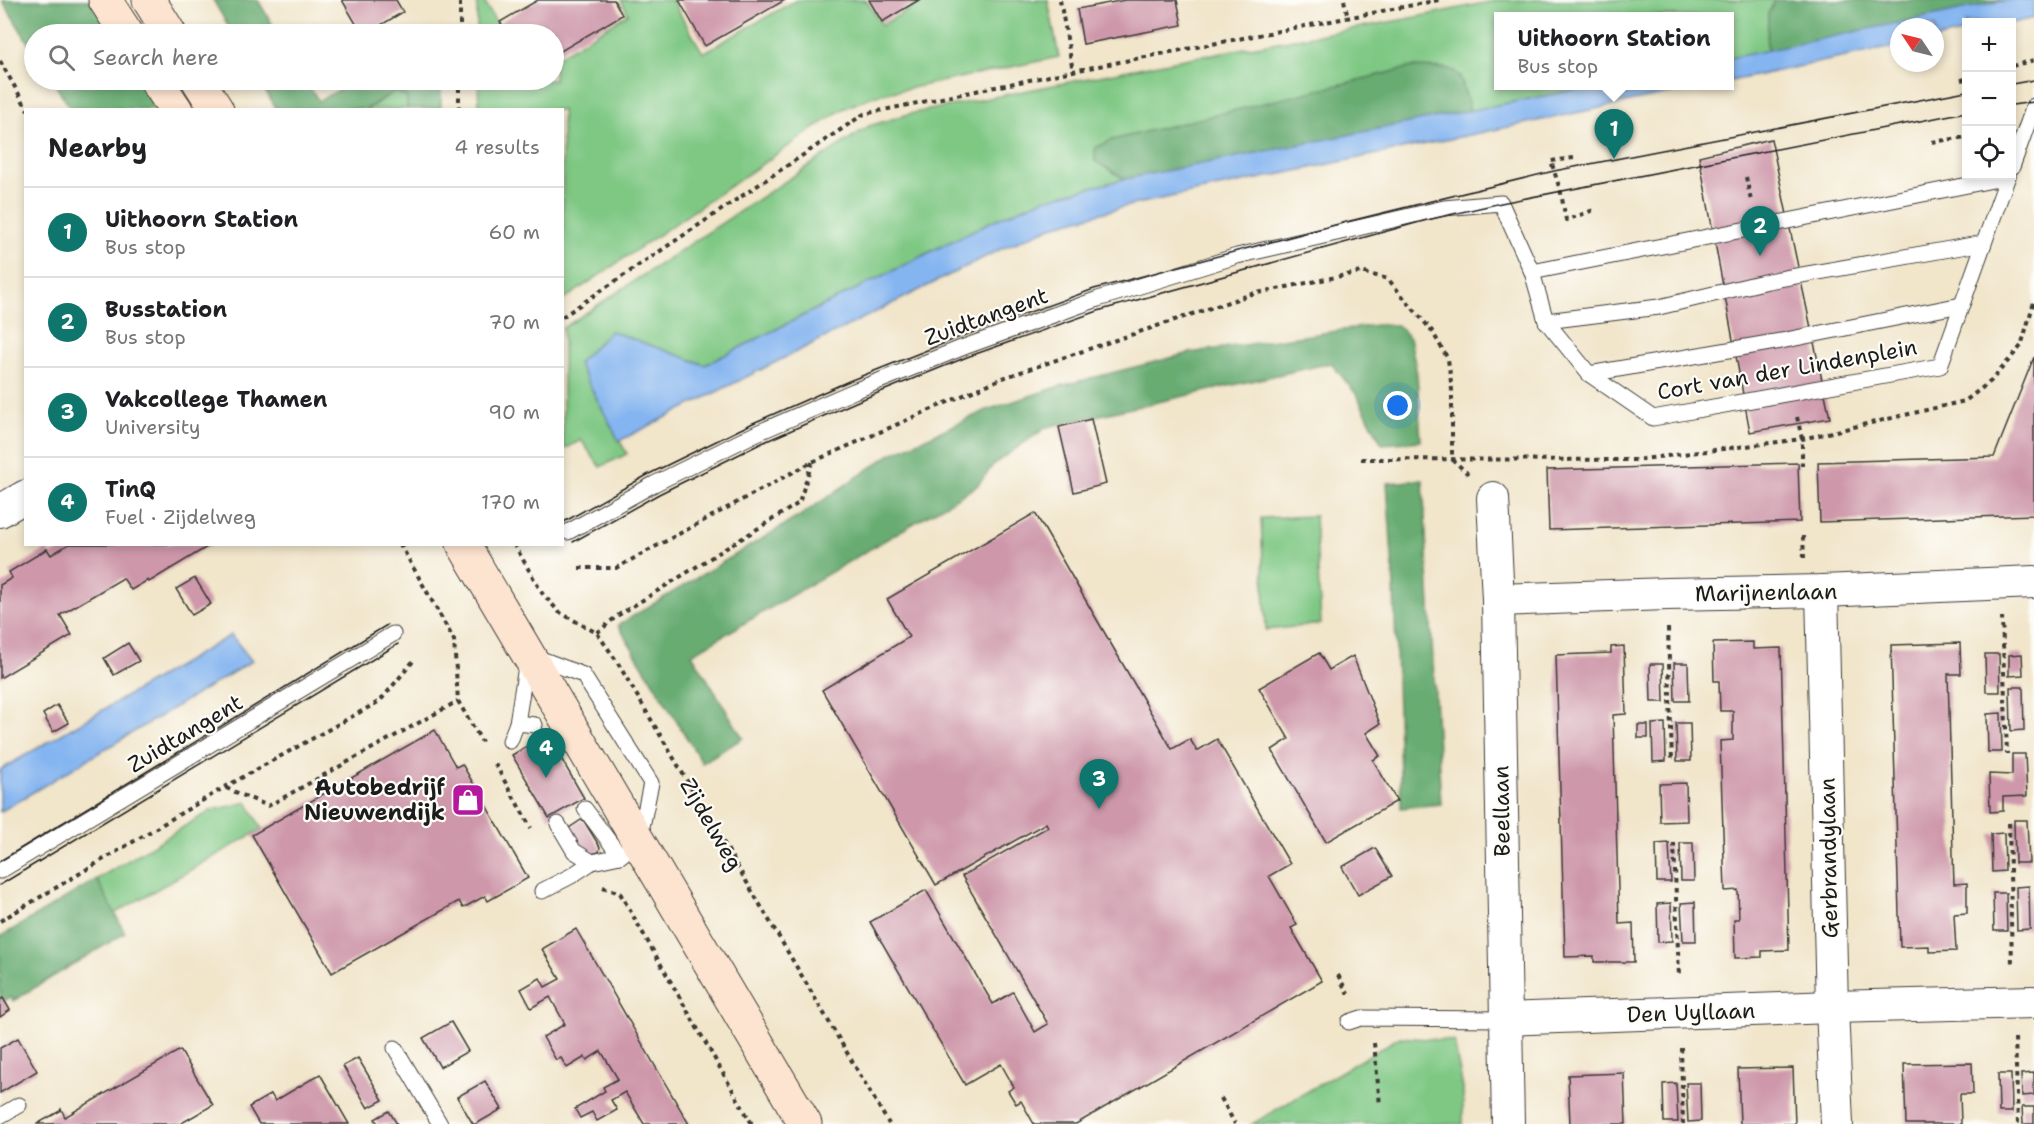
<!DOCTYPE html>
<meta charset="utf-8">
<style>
body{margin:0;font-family:"Shantell Sans",sans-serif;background:#f6f6f6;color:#202124}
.controls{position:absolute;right:18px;top:18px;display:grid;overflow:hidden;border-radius:0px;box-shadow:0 3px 9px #0003}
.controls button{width:54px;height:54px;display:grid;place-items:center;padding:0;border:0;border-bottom:2px solid #e0e0e0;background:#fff;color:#202124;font:30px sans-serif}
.compass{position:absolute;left:1890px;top:18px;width:54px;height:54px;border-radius:50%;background:#fff;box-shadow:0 3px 9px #0003;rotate:305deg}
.you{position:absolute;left:1398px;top:406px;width:21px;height:21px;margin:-15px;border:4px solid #fff;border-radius:50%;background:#1a73e8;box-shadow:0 0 0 9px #1a73e833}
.badge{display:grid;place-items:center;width:39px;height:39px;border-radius:50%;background:#0f766e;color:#fff;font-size:20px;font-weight:700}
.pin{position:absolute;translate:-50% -50px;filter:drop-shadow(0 2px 3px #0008)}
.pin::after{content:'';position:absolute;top:32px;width:21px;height:18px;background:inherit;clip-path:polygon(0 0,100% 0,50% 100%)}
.popup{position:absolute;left:1494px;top:12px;width:240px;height:78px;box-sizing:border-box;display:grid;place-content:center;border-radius:0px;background:#fff;filter:drop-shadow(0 2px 4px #0005);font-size:20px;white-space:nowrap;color:#757577}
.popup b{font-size:22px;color:#202124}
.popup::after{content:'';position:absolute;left:50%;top:100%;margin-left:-12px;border:12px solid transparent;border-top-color:#fff}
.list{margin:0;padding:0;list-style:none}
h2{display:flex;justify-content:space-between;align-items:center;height:78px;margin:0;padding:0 24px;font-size:26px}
h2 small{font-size:20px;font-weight:400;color:#757577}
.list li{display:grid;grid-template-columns:39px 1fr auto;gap:18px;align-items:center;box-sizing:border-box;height:90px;padding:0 24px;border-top:2px solid #e0e0e0}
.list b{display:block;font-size:22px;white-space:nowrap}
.list p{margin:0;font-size:20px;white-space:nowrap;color:#757577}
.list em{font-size:20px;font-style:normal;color:#757577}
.icon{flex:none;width:33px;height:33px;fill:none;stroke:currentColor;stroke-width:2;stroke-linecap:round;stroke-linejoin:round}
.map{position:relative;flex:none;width:2034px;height:1124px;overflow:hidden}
.search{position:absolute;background:#fff;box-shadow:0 3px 9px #0003;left:24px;top:24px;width:540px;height:66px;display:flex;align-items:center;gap:15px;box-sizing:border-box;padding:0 21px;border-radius:33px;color:#757577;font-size:22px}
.panel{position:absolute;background:#fff;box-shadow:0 3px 9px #0003;left:24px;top:108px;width:540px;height:438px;border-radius:0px}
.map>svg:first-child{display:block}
</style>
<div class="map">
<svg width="2034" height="1124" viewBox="0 0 2034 1124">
<rect width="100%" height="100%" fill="#fdfcf7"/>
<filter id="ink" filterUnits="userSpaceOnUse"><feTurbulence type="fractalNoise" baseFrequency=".0167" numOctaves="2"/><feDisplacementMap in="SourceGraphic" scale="12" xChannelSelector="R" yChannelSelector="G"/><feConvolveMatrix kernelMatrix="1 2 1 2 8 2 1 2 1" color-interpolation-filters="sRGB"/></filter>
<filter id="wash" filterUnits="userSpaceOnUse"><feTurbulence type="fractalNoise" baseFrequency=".008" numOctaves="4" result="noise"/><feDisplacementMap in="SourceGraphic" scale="24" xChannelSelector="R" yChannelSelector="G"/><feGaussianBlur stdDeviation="1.35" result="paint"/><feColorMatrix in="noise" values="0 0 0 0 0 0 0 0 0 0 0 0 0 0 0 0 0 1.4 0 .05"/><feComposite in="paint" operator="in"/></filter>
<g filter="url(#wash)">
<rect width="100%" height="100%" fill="#f1e5ca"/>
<g fill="#7fc884" stroke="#4e7250" stroke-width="1.5">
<path d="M481,0H483L503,34H477V3Z"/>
<path d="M621,0H672L703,53L796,0H866L882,25L925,0H1048L1059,57L873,96L843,109L563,300L562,110L479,109L478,80H554V59L628,14Z"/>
<path d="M1499,0H1775L1768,14L1767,51L1730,58V16H1498V86H1594L1470,111L1460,75L1095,161L1125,179L1044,199L990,222L705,365L611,331L578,363L627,454L600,467L581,440L563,450V328L869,126L909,114L1179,60L1406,19Z"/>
<path d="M395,91L407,97V109L366,110Z"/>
<path d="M1315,516L1321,624L1266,630L1261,518Z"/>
<path d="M247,802L262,829L114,914L97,879L210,811Z"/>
<path d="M1400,1037L1454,1041L1463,1089V1124H1252Z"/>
</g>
<g fill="#67ac72" stroke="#426447" stroke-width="1.5">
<path d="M2,0H95L116,34H34V52Z"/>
<path d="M213,0H258L278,34H233Z"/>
<path d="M1775,0H2007L1767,51L1768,14Z"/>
<path d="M1412,67C1461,68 1457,64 1470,111L1125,179L1095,161V148L1112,140Z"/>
<path d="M52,80H143L161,109H71Z"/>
<path d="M259,80H305L319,101L356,80H441V109H407V97L395,91L366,109H276Z"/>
<path d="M1376,325H1397L1410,338L1417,374L1421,441L1382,444L1356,394L1331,363L1047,427L994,464L977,486L692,654L743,738L702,763L618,625L798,517L891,454L987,410L1060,386L1190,353Z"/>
<path d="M1423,480L1441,804L1401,808L1394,587L1387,483Z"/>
<path d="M97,879L125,933L13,1001L11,997L0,1003V937Z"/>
</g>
<g fill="#85b5f0" stroke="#506886" stroke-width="1.5">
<path d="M2006,0H2034V18L2012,23L1966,22V32L1935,39V27H1899V46L1730,81V58Z"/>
<path d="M1594,86H1706L1127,206L1056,225L1001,249L619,441L578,363L611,331L705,365L990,222L1044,199L1125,179Z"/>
<path d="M231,635L252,661L0,812V770Z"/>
</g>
<g id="blocks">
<g fill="#ce98aa">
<path d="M342,0H396L403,12L366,34H362Z"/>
<path d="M538,0H614L622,15L554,55V34H507L500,22Z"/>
<path d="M679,0H785L705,46Z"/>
<path d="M869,0H919L882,22Z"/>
<path d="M1125,0H1177L1182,25L1083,44L1077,9Z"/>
<path d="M1771,139L1830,418L1750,432L1699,156Z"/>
<path d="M2034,357V515L1820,522L1818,462L1994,457Z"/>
<path d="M1091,419L1106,484L1074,492L1059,427Z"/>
<path d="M1798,463L1800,522L1549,530L1547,470Z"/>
<path d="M1035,513L1172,749L1190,739L1197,751L1217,739L1290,864L1269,876L1297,925L1291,928L1322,981L1076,1124H1034L1021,1101L1016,1104L1008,1091L1014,1087L1001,1064L965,1085L870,922L926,890L993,1004L1013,992L1035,1032L1048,1024L962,876L1048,827L1046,823L936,885L822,690L909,637L887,599Z"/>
<path d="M69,544H212L149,582L148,580L131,590L123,578L60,615L72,635L0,678V585L12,578L9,572L47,549L51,555Z"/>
<path d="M195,578L211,604L192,615L176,589Z"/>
<path d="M1753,642V649L1781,648L1789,950L1762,951V957L1735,958L1734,919H1739L1738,890L1725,891L1720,741L1733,740V711H1720L1719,681H1714L1713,643Z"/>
<path d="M128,643L139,661L114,675L104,658Z"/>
<path d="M1960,643L1961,674H1948L1953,854L1954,884L1967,883V913L1954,914L1956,951L1929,952V946L1900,947L1891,645Z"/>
<path d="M1624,646L1626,714L1613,715L1619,924L1633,923L1634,962H1594V956L1565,957L1556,655L1611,653V647Z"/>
<path d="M1319,653L1329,670L1353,656L1380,724L1366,733L1380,756L1373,760L1397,801L1326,842L1272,750L1289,739L1259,688Z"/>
<path d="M1985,654H1999L2000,692H1986Z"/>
<path d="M2022,654L2023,675L2009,676V655Z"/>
<path d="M1674,663H1688L1689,701H1675Z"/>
<path d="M1650,664H1663L1664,702H1651Z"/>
<path d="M2010,687H2023L2024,730L2011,731Z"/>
<path d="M57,705L69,723L53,732L43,714Z"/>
<path d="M2001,713L2002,752H1988L1987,714Z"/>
<path d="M1665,723L1666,761L1653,762L1652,724Z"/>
<path d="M1676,723H1690L1691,761H1677Z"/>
<rect x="1638" y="725" width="10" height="13"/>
<path d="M435,730L456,767L462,764L528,878L488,901L485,896L463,908L459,901L332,973L252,835Z"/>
<path d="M547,734L584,798L549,818L512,755Z"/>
<path d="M2012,754H2025L2027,796L2003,797V811L1990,812L1989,774L2012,775Z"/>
<path d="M1686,783L1687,821L1660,822L1659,784Z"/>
<path d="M581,820L584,821L600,847L599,852L591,854L575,845L566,830Z"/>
<path d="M2014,820H2027L2029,863H2015Z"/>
<path d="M2004,833L2005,871L1992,872L1991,834Z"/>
<path d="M1669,843L1671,882H1657L1656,844Z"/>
<path d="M1680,843H1693L1694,881H1681Z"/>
<path d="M1375,848L1392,876L1358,895L1342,867Z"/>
<path d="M2029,886L2030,929L2017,930L2016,887Z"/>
<path d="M1993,893H2006L2007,931H1994Z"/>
<path d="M1695,902L1696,941H1683L1681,903Z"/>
<path d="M1671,903L1672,941L1658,942L1657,904Z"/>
<path d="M576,929L662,1078L689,1124H644L625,1092L611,1100L617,1110L597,1121L592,1112L580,1118L575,1109L605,1091L603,1087L618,1079L601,1051L587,1060L585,1057L567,1068L561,1058L556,1060L543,1037L565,1024L550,997L531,1008L521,989L540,978L545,987L560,979L542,949Z"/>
<path d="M3,998L10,1010L0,1017V1000Z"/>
<path d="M451,1022L468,1051L440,1067L423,1038Z"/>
<path d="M18,1038L37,1071L0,1093V1048Z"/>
<path d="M180,1050L213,1105L180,1124H37L60,1111L61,1109L65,1117Z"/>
<path d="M358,1058L383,1100L368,1108L343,1066Z"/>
<path d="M1972,1063L1973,1094H1960L1961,1124H1906L1904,1064Z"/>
<path d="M1793,1068L1795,1124H1740L1738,1069Z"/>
<path d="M1624,1073L1626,1124H1570L1568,1075Z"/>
<path d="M2034,1073V1095L2022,1096L2021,1074Z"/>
<path d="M320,1074L349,1124H259L249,1107L271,1094L275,1101Z"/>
<path d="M1998,1074H2011L2012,1112H1999Z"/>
<path d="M485,1081L502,1109L476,1124H473L457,1097Z"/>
<path d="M1676,1083L1678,1122H1664L1663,1084Z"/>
<path d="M1686,1083H1700L1701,1121L1688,1122Z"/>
<path d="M2022,1107H2034V1124H2023Z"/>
<path d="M389,1111L397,1124H378L375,1119Z"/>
</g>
</g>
</g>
<g filter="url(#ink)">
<use href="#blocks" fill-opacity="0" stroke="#3c3a36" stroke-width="1.5"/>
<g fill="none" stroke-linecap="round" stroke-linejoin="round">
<defs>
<g id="lane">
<path d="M2012,167L2034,106"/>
<path d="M1532,272L2008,177"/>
<path d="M1546,321L1659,307L1768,281L1984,243"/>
<path d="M1589,374L1781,341L1961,305"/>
<path d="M568,532L654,484L757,433L854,391L964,347L1098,299L1237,256L1444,208L1501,203L1532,272L1546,321L1589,374L1653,418L1940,366L2008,176"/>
<path d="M517,723L535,725"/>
<path d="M510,741L517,723L528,654L583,675L651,783L639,841L620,856L592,862L571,876L542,891"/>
<path d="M585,809L620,856"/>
<path d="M558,824L574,851L592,862"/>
<path d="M0,871L393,634"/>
<path d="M1349,1022L1361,1018L1505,1019"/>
<path d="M395,1048L440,1124"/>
<path d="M0,1116L19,1105"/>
</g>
<g id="street">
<path d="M1493,498L1498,600L1508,1124"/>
<path d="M0,511L26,496"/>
<path d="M1822,591L1832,1007L1837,1124"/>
<path d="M1498,600L1667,594L1822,591L2034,582"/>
<path d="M1505,1019L1832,1007L2034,1002"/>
</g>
<g id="secondary">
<path d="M105,0L127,34"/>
<path d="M149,0L170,34"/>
<path d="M156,80L176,110"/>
<path d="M198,80L217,110"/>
<path d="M463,544L805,1124"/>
</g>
</defs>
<use href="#lane" stroke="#3c3a36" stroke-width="17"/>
<use href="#street" stroke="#3c3a36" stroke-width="34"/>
<use href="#secondary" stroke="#3c3a36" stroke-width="35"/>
<g stroke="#3c3a36" stroke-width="4" stroke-dasharray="4.5 4.5" stroke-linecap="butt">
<path d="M1060,0L1073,71"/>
<path d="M1344,0L1348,18"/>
<path d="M460,34V0"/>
<path d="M0,61L28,110"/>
<path d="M2012,66L2034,60"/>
<path d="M1961,80L1966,79"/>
<path d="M459,110V80"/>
<path d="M1932,142L1966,137"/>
<path d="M1574,158L1551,161L1561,193L1566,220L1594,210"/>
<path d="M1746,177L1751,201"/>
<path d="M562,317L864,114L1073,71L1439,0"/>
<path d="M1797,417L1802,439V469"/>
<path d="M1361,459L1635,460L1802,439L1965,401L1991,381L2021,346L2034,302"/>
<path d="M1803,536L1804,558"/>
<path d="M400,544L454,640L458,701L482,742"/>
<path d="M514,544L542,593L559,612L597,633L616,660L889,1124"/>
<path d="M579,568H616L812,462L1000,379L1252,294L1361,272L1388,279L1432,331L1448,359L1452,390V459L1468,474"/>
<path d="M2002,617L2007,754"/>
<path d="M1668,628L1672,762"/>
<path d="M597,633L617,616L799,503L812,462"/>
<path d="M495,764L531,828"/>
<path d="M226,788L268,806L458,701"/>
<path d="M2009,823L2012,967"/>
<path d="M1674,843L1679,977"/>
<path d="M603,887L620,893L752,1124"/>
<path d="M0,921L225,787L380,701L415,659"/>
<path d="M1338,975L1348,994"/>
<path d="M2015,1038L2018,1124"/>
<path d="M1374,1043L1380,1105"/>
<path d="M1681,1048L1683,1124"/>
<path d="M1221,1098L1235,1124"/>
</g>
<use href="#lane" stroke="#fff" stroke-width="15"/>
<use href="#street" stroke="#fff" stroke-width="32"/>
<use href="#secondary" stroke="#fde4d0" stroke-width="33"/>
<g stroke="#1c1c1c" stroke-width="1.5">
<path d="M2012,84L2034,80"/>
<path d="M2012,105L2034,102"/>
<path d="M562,523L649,474L753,423L849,381L960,337L1094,289L1350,221L1554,171L1966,91"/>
<path d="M573,542L659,494L762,443L858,401L967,357L1101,310L1427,220L1501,203L1966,112"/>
<path d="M0,861L387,625"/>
<path d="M0,885L398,644"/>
</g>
</g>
</g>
<defs>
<symbol id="shop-square" viewBox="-11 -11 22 22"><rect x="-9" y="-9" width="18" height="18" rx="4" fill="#b5179e" stroke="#fdfcf7"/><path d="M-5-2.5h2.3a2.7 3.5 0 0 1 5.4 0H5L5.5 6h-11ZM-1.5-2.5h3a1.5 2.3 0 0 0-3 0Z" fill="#fff"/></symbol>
</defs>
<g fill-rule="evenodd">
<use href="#shop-square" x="449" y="781" width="38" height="38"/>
</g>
<g text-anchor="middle" stroke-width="4.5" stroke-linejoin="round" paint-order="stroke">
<g font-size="22" fill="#1c1c1c" stroke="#fdfcf7">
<text transform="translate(986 316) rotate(-20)" y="8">Zuidtangent</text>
<text transform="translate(1787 369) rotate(-10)" y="8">Cort van der Lindenplein</text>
<text transform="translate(1766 592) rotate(-1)" y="8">Marijnenlaan</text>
<text transform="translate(185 733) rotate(-31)" y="8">Zuidtangent</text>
<text transform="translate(1501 811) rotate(-91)" y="8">Beellaan</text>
<text transform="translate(712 824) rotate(60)" y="8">Zijdelweg</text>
<text transform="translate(1828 858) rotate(-91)" y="8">Gerbrandylaan</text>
<text transform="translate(1691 1012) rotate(-2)" y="8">Den Uyllaan</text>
</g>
<g font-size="22" font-weight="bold" fill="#1c1c1c" stroke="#fdfcf7" text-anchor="end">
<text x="445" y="795">Autobedrijf<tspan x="445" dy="25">Nieuwendijk</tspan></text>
</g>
</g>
</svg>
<div class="controls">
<button>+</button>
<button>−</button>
<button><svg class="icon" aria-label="locate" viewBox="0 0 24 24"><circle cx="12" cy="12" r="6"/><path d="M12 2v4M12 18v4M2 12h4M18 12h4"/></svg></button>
</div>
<svg class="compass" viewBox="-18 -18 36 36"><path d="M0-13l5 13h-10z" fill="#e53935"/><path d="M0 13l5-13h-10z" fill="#757577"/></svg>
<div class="you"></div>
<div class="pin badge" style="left:1614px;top:159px">1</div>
<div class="popup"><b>Uithoorn Station</b>Bus stop</div>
<div class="pin badge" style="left:1760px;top:256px">2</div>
<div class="pin badge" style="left:1099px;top:809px">3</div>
<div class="pin badge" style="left:546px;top:778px">4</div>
<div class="search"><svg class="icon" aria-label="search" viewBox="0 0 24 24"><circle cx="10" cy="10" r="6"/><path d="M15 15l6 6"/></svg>Search here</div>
<section class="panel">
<h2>Nearby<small>4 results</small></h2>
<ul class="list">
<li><span class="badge">1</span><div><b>Uithoorn Station</b><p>Bus stop</p></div><em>60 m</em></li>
<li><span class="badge">2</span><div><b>Busstation</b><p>Bus stop</p></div><em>70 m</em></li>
<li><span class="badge">3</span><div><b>Vakcollege Thamen</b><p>University</p></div><em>90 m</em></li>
<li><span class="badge">4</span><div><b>TinQ</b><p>Fuel · Zijdelweg</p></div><em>170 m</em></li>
</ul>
</section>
</div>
